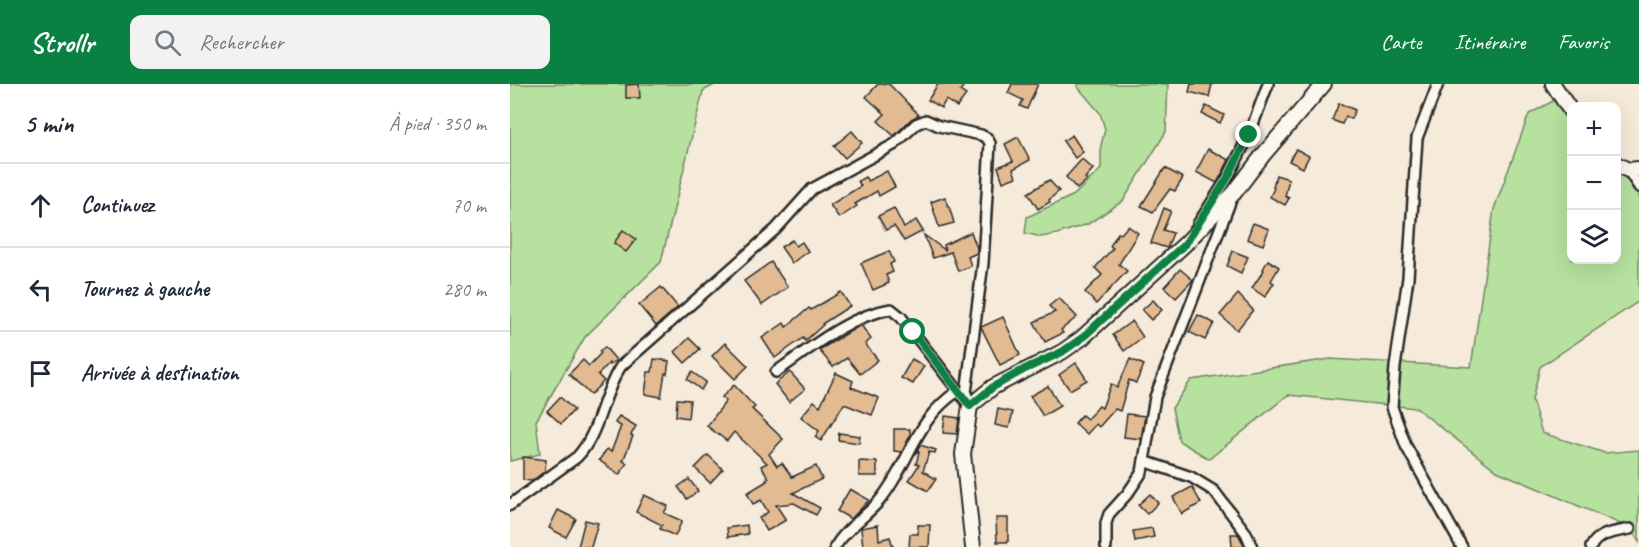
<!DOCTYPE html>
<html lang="fr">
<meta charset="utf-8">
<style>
body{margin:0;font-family:Caveat,sans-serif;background:#f2f2f3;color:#1f2937}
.controls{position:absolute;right:18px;top:18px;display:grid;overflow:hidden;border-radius:12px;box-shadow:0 6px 24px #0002}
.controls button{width:54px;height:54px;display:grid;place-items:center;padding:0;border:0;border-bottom:2px solid #e0e1e3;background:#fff;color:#1f2937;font:30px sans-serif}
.stop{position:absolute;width:18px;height:18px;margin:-14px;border:4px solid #0b8043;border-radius:50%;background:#fff}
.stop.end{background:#0b8043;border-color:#fff;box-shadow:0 2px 6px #0008}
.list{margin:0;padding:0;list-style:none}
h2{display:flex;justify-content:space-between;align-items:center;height:78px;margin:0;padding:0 24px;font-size:26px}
h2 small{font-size:20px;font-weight:400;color:#747a83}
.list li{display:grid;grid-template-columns:39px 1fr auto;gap:18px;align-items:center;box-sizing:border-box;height:84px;padding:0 24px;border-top:2px solid #e0e1e3}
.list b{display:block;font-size:22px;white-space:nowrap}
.list em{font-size:20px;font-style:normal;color:#747a83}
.icon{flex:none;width:33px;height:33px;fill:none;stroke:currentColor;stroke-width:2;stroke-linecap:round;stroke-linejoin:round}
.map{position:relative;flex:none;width:1129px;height:463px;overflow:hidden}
header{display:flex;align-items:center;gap:36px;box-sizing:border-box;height:84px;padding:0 30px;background:#0b8043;color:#fff}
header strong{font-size:28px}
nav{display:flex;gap:33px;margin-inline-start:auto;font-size:21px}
.search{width:420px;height:54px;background:#f2f2f3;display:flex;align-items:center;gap:15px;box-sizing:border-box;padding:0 21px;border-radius:12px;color:#747a83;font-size:22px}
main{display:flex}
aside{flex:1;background:#fff}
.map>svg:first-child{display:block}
</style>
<header>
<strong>Strollr</strong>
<div class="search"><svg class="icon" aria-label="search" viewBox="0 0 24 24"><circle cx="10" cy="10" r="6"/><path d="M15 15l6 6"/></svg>Rechercher</div>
<nav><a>Carte</a><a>Itinéraire</a><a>Favoris</a></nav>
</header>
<main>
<aside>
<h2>5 min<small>À pied · 350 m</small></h2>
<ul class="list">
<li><svg class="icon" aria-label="ahead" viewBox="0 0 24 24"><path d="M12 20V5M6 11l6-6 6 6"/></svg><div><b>Continuez</b></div><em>70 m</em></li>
<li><svg class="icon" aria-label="left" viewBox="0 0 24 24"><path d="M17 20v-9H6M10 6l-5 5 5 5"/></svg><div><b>Tournez à gauche</b></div><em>280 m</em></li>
<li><svg class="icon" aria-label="arrive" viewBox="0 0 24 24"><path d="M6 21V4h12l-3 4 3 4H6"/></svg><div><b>Arrivée à destination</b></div></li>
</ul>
</aside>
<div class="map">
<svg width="1129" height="463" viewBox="0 0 1129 463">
<rect width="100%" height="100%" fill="#f6ebda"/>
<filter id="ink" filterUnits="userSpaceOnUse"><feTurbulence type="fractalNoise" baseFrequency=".0167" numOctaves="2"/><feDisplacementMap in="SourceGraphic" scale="12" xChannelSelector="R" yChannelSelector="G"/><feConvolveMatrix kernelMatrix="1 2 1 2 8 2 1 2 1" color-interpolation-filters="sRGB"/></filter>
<g filter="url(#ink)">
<g fill="#b6e19e" stroke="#708664" stroke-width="1.5">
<path d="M0,0H206L193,7L151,178L75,253L26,337L30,370L0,377Z"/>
<path d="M567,0H658L656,48L613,117L578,140L547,150L531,153L515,149L517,133L564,111L591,85V61L595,45L590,29L567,2Z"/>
<path d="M1050,13L1061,54L1062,176H1106L1107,84L1129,88V217L1030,283L1022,316L1032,349L1095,369L1129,366V458L1120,444L987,387L906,324L778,311L699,375L669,357L662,324L681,296L820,275L961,283L984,125L1019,30Z"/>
</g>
<g fill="#e2bb93" stroke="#2b2b2b" stroke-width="1.5">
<path d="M129,0L130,14H116V1Z"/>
<path d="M368,0H379L409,31L401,35L384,52L368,37L375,30L356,13Z"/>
<path d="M428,0H455L450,7L456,11L447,23L436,16L431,24L418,16Z"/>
<path d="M502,0H528L517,25L510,22L513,16L498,9Z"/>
<path d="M681,0H702L699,13L679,8Z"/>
<path d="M829,19L845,26L841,35L836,32L832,40L822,36Z"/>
<path d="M696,22L714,31L710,39L692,30Z"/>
<path d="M342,47L352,59L335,74L324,62Z"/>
<path d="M562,51L573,68L565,74L553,57Z"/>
<path d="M508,53L520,76L503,85L506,93L493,98L488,83L503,77L495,60Z"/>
<path d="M698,65L719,76L707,99L686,88Z"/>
<path d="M786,65L799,72L793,84L779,77Z"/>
<path d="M572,75L583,85L575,94L577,96L567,105L556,93Z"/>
<path d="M655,84L673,94L665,107L660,105L643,128L631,122Z"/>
<path d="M377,87L385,103L369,112L367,107L345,120L347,122L329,134L320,121L351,102L348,97L355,93L358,97Z"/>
<path d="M766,91L779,95L775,112L779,114L775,121L760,113L764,104L763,103Z"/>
<path d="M539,96L549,107L539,116L540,118L528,125L518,109Z"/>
<path d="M435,113L438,122H439L444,139L429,143L421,118Z"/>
<path d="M384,124L394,144L406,136L413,147L394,157L384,142L376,146L368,132Z"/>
<path d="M654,124L661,127L653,146L663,149L657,164L641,159Z"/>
<path d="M743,139L759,145L753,161L737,155Z"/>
<path d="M618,142L628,149L609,180L617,187L586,220L575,208L592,191L585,184L603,164L600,162L608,149L611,150Z"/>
<path d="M113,146L126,155L116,168L104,159Z"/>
<path d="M461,148L467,164V169L458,173L461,182L448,187L441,168L423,174L414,151L435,166L434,161Z"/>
<path d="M282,156L286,162L292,158L298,167L282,179L271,163Z"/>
<path d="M379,167L384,178L380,180L383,188L376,191L379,199L363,206L351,179Z"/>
<path d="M723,167L738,173L731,189L717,182Z"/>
<path d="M758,176L769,183L761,197L764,199L755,213L742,204L754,186L753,185Z"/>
<path d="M261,178L278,203L252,221L234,197Z"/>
<path d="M670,185L683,196L666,214L654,203Z"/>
<path d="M151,203L168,223L146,242L129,221Z"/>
<path d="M331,208L340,222L312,240L313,241L295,257L293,254L265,274L252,254L274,239L276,243L299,224L301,226Z"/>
<path d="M728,210L743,226L727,246L710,231Z"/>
<path d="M549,214L567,233L551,246L553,249L535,258L524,238L545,228L539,222Z"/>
<path d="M643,216L652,226L641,236L632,226Z"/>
<path d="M688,231L704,239L695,256L679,248Z"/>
<path d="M493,233L510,271L490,281L471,243Z"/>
<path d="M622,237L633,253L614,267L603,251Z"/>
<path d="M351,241L361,255L355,260L368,276L350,290L337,274L323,283L309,266Z"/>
<path d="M179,254L190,265L175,279L165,268Z"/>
<path d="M215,259L238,282L225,295L202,272Z"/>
<path d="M95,263L106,276L100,281L99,279L88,291L94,297L80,311L59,290L73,276L79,282L91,269L89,267Z"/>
<path d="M144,275L159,277L157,290L155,289L151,313L135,310L138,288H142Z"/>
<path d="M402,275L414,282L403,300L391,294Z"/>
<path d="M620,275L634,281L626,299L619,296L610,327L605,325L589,343L586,340L577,350L565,339L572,331L577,335L589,322L592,324L601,300L607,304Z"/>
<path d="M566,279L577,296L560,306L549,291Z"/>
<path d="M182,288L196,298L191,306L177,295Z"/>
<path d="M280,288L295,305L279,318L265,300Z"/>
<path d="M326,289L343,297L341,303L369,314L362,331L334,320L311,357L305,353L309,347L291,333L304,317L310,322Z"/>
<path d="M224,301L245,323L242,325L273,355L259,370L267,382L272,379L282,393L306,382L312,395L283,409L310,424L306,431L284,419L266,421L276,436L257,447L249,434L258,428L251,416L243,420L237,409L257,397L256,396L259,394L251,382L257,379L224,348L217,357L197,342L216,317L212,313Z"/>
<path d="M538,302L550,322L533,332L520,312Z"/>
<path d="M50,313L64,326L51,340L37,327Z"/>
<path d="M167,315L180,316L178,334L166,332Z"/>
<path d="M488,325L503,328L499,344L485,341Z"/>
<path d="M617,330L635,332L631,355L614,353Z"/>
<path d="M109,332L126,342L121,351L123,352L113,377L117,379L109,391L89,376L97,365L101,368L111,342L105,339Z"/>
<path d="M435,332L449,334L447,350L433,349Z"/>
<path d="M384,345H400V352L392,368L384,367Z"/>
<path d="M329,349L350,352L349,359L328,356Z"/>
<path d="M410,361L426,366L425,369L419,368L413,387L426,395L418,407L399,396L409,381L406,380L409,368H407Z"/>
<path d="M198,371L213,385L200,399L185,384Z"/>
<path d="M13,373L36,376L35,387L22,397L13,396Z"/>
<path d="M349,377L367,378V392H349Z"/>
<path d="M179,395L188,407L177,415L168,403Z"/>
<path d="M682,403L691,419L672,430L663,413Z"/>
<path d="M340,405L359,416L341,435L327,427Z"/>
<path d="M640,410L648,419L637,430L628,421Z"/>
<path d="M134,411L158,422L154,429L172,437L165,452L150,445L152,441L126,428Z"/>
<path d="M48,426L66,435L56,453L39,444Z"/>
<path d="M486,434H498V458H487Z"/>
<path d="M75,436L88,439L81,463H68Z"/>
<path d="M237,441L238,450L218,453L217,444Z"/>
<path d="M368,441L369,456L380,453L383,463H353L351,444Z"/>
<path d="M408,441H420L419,463H399L400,450H408Z"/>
<path d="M642,444L644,453L625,457L623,447Z"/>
<path d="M721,450H728L735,463H722Z"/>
</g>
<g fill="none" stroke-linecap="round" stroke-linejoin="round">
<defs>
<g id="street">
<path d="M928,0L907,54L898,194L885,283L882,323L896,362L952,463"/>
<path d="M1118,86L1129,103"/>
<path d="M688,140L717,95L739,51L758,0"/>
<path d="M266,288C301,264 338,232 381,225L391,233L456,317"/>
<path d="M634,377L681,393L704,407L736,449L742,463"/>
<path d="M0,421L67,373C90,349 92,310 111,282L266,145L302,105L385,60L406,40L416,36L429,42L471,51L477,54L480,59L473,179L456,309L460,322"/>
<path d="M325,463C336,444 356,433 370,416C401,378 404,336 448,307"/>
<path d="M596,463V439L599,430L618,409L632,388L645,313L721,116"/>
<path d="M1081,463C1087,449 1106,448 1120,445"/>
</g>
<g id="secondary">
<path d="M1043,0L1062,29"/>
<path d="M1106,80L1118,86L1129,85"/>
<path d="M463,463L453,370L460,322L483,303L552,268L572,254L675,160L724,109L753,71L814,0"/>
</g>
</defs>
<use href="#street" stroke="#2b2b2b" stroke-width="14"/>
<use href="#secondary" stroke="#2b2b2b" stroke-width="18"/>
<use href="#street" stroke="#fbf7ec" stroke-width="9"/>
<use href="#secondary" stroke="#fbf7ec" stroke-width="14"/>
</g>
</g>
<g fill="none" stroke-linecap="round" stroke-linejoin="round" filter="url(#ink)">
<path stroke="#0b8043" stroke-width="8" d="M403,248L460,322L483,303L515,285L552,268L572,254L675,160L717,95L739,51"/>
</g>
</svg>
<div class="controls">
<button>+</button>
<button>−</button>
<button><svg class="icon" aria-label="layers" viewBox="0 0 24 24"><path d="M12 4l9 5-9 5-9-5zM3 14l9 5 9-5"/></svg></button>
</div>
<div class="stop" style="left:403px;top:248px"></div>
<div class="stop end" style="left:739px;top:51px"></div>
</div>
</main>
